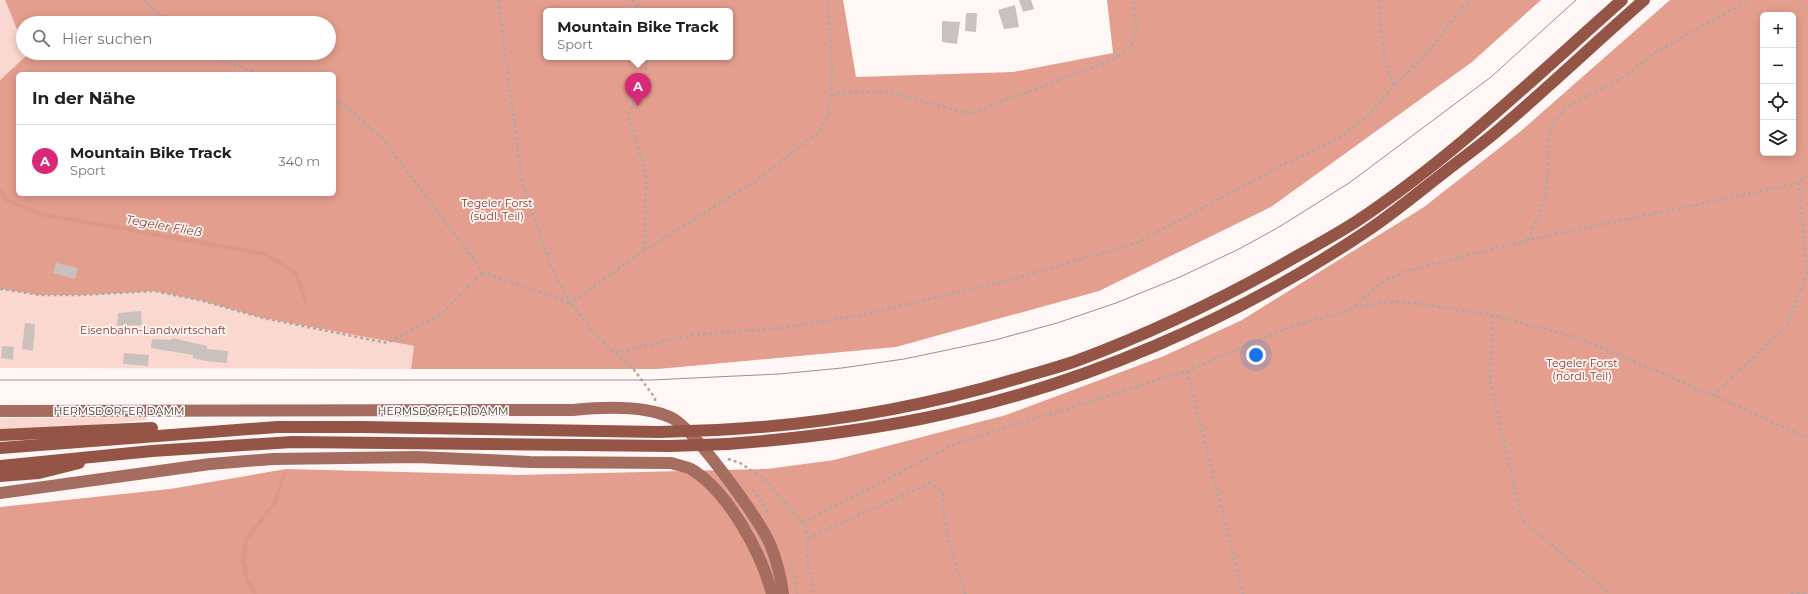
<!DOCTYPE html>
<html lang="de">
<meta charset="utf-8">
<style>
body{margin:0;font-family:Montserrat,sans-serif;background:#f6f6f6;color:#202124}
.controls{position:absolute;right:12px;top:12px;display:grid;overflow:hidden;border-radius:6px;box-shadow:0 2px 10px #0003}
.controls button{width:36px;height:36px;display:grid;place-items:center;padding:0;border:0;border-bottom:1px solid #e0e0e0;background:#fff;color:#202124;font:20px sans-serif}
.you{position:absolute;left:1256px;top:355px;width:14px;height:14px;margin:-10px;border:3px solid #fff;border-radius:50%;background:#1a73e8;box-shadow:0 0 0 6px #1a73e833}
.badge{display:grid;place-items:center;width:26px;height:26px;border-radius:50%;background:#db2777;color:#fff;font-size:13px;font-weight:700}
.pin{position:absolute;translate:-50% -33px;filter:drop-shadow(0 1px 2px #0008)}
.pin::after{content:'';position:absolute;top:21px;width:14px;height:12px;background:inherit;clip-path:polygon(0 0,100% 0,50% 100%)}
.popup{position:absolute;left:543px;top:8px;width:190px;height:52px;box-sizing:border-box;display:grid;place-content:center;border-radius:6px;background:#fff;filter:drop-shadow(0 1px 3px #0005);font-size:13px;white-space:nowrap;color:#757577}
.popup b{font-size:15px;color:#202124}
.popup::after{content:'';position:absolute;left:50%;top:100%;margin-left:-8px;border:8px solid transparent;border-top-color:#fff}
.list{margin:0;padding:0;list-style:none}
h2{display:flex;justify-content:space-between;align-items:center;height:52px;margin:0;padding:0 16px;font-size:17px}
h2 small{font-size:13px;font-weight:400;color:#757577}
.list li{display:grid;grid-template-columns:26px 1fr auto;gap:12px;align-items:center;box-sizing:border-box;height:72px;padding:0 16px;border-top:1px solid #e0e0e0}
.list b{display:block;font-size:15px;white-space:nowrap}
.list p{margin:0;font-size:13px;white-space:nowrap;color:#757577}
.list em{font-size:13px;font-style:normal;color:#757577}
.icon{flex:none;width:22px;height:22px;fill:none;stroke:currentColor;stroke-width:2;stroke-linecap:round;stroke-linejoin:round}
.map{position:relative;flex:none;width:1808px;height:594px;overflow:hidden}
.search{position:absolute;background:#fff;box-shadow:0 2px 10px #0003;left:16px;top:16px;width:320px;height:44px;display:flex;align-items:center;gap:10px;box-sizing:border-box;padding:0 14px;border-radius:22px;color:#757577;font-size:15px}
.panel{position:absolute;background:#fff;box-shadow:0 2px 10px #0003;left:16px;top:72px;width:320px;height:124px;border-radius:6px}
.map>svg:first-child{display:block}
</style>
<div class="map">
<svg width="1808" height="594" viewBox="0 0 1808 594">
<rect width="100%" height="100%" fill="#fff7f6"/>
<g fill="#fad8cf">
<path d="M0,0H5L23,44V53L27,55L0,80Z"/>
<path d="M0,289L41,295H81L154,291L199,300L263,318L414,346L411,369L0,368Z"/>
<path d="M146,417L147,420L73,427L0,429V418Z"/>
</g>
<g fill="#e49e8e" fill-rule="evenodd">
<path d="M5,0H843L856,77L1013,72L1113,53L1107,0H1541L1472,62L1271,207L1099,291L896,347L658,369H411L414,346L263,318L199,300L154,291L81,295H41L0,289V80L27,55L26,53H329V23H23V44ZM546,11H730V57H546ZM18,74H334V194H18Z"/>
<path d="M1670,0H1808V594H0V507L170,489L286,469L519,475L767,469L834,460L1006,415L1164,356L1242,320L1424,207L1521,131ZM1763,15H1793V153H1763Z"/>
</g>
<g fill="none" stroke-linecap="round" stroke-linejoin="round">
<g stroke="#dd9888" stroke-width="4">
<path d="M0,190L7,200L40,214L265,254L296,273L306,303"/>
<path d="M255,594L247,580L243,560L246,540L275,502L284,474"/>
</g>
</g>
<g fill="#cac1bf">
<path d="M1019,0H1031L1034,9L1023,12Z"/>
<path d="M1015,5L1019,27L1004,29L998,10Z"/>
<path d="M966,13H977L976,32L965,31Z"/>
<path d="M942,21L960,22L957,44L942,42Z"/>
<path d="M56,263L78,268L75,279L53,273Z"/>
<path d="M141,311L142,325L117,326L118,313Z"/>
<path d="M25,323L35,324L33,351L22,349Z"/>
<path d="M172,338L207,346V349L228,351L227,363L206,361L193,358V355L151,348L152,339L171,340Z"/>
<path d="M2,346L14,347L13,360L1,358Z"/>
<path d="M124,353L149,355L148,366L123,364Z"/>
</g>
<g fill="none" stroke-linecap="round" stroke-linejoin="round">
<g stroke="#aea8a7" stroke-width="2.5" stroke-dasharray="3 3" stroke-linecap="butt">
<path d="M143,0L171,23"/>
<path d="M498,0L522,181L552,269L571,303L645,250L757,180L820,131L828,115L831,95L832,63L828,0"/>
<path d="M632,0L643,11"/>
<path d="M1379,0C1380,29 1383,59 1394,86"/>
<path d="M206,53L211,57L260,74"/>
<path d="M831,95C848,92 864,91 881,92C912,95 941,109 972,113L1112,60L1132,45L1137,30L1133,0"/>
<path d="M334,100L344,105L383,139L483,272L571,303L597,337L632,367L655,398V401"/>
<path d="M1528,240L1546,196L1549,138L1554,122L1567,106L1626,76L1653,54L1749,0"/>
<path d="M645,250L646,174L628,116L645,74L648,57"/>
<path d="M0,289L41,295H81L154,291L199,300L263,318L387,343L440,315L483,272"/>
<path d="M1354,306L1381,283L1406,271L1528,240L1799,183L1808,173"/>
<path d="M1492,315L1490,380L1522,520L1610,594"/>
<path d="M615,353L692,335L782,328L867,314L1006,281L1137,243L1280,166L1338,139L1366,118L1394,86L1430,50L1461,9L1471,0"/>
<path d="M1187,371L1243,594"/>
<path d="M1713,395L1787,325L1807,274L1799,183"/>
<path d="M728,459L740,463L764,479L803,523L808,538L807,560L814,594"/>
<path d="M752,490L762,501L769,516"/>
<path d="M803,523L955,444L1187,371L1292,326L1333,315L1354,307L1400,301L1492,315L1576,337L1713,395L1808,438"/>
<path d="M808,538L930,483L943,492C942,528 955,561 965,594"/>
<path d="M791,564L795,576L797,594"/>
<path d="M1791,594L1808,592"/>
</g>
<g stroke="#a46d60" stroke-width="12">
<path d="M0,411L573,410C602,407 645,405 672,418C696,431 758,518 770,544C777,561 781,577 783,594"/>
<path d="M0,493L210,464L273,459L417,457L530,462L671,463C677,465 685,466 691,469C728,491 762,554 772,594"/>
</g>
<g stroke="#945547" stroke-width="12">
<path d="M717,430C819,425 919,408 1016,379C1036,373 1056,368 1076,361C1148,334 1218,301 1285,263C1309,249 1334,236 1357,221C1453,157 1536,76 1622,0"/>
<path d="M0,435L152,428"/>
<path d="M728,444C794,439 860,431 925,418C1080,387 1236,319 1367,231C1394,213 1420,191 1446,171C1465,156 1485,142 1503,126C1551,85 1597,41 1644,0"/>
<path d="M0,448L277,427H362L659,432"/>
<path d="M0,466L152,451L292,442L670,446"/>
<path d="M0,476L39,473L79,463"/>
</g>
<path stroke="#96908f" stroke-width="1" d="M0,380H651L779,374L842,368L904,359L995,340L1057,323L1116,303L1180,277L1241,248L1279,227L1349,183L1491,77L1576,0"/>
<g stroke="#945547" stroke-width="12">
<path d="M659,432L717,430"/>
<path d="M670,446L728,444"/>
</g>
</g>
<g text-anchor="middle" stroke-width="3.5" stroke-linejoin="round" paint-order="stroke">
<g font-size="11" fill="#883624" stroke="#fff7f6">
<text x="497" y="207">Tegeler Forst<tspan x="497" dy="13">(südl. Teil)</tspan></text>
<text x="153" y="334">Eisenbahn-Landwirtschaft</text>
<text x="1582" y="367">Tegeler Forst<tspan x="1582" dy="13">(nördl. Teil)</tspan></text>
</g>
<g font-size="11" fill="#3f3b3a" stroke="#fff7f6">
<text x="119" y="415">HERMSDORFER DAMM</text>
<text x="443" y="415">HERMSDORFER DAMM</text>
</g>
<g font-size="12" font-style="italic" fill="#8c3a28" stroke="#fff7f6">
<text transform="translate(164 226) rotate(10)" y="4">Tegeler Fließ</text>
</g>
</g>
</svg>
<div class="controls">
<button>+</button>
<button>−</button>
<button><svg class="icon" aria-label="locate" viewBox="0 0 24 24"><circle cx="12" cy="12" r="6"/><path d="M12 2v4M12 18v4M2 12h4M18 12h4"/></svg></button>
<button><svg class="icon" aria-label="layers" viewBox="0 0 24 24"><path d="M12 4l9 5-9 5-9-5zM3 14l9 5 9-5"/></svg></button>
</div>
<div class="you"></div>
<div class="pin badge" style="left:638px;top:106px">A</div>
<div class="popup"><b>Mountain Bike Track</b>Sport</div>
<div class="search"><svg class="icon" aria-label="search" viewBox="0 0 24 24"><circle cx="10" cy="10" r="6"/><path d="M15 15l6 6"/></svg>Hier suchen</div>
<section class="panel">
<h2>In der Nähe<small></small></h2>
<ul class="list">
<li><span class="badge">A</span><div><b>Mountain Bike Track</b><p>Sport</p></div><em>340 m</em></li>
</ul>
</section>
</div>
